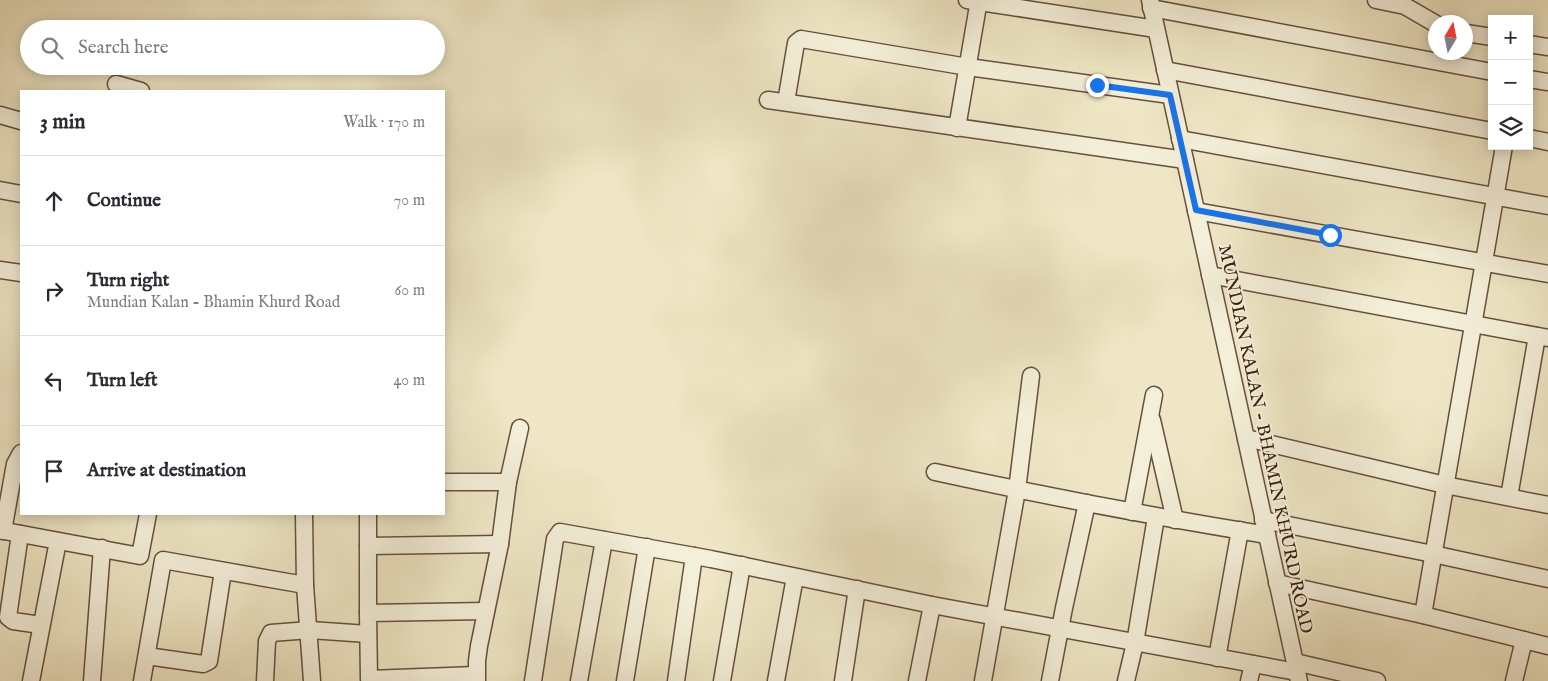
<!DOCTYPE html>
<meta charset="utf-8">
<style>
body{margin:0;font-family:"IM FELL English",serif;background:#f7f7f7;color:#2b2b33}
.controls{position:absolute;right:15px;top:15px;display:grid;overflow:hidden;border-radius:0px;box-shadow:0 2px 12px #0003}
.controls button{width:45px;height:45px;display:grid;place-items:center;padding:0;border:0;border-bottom:1px solid #e1e1e2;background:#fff;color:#2b2b33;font:25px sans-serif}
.compass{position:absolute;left:1428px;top:15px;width:45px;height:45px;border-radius:50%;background:#fff;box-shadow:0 2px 12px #0003;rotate:10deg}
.stop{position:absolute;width:15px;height:15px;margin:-11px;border:4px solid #1a73e8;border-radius:50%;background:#fff}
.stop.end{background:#1a73e8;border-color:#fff;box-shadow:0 1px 5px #0008}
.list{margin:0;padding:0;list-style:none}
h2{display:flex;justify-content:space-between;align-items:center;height:65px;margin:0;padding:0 20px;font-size:21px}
h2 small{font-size:16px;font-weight:400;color:#7c7c81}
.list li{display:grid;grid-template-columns:32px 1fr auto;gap:15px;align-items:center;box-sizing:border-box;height:90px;padding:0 20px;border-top:1px solid #e1e1e2}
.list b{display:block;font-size:19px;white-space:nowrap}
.list p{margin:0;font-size:16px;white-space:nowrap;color:#7c7c81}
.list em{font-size:16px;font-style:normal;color:#7c7c81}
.icon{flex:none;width:28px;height:28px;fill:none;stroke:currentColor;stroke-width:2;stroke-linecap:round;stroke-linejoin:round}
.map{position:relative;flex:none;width:1548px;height:681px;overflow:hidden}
.search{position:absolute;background:#fff;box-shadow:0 2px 12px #0003;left:20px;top:20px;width:425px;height:55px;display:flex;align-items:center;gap:12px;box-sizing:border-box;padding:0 18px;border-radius:28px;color:#7c7c81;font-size:19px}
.panel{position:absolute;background:#fff;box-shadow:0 2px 12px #0003;left:20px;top:90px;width:425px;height:425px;border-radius:0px}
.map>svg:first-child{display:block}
</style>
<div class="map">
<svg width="1548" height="681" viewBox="0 0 1548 681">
<rect width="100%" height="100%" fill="#eee6c4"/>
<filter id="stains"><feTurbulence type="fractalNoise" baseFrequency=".004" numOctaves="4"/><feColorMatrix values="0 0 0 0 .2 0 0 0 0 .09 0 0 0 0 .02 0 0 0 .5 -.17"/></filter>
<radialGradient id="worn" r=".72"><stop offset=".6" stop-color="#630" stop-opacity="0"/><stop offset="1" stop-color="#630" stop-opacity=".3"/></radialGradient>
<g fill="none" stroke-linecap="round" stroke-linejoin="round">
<defs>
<g id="minor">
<path d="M967,0L1156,29"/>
<path d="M1150,0L1299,681"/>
<path d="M1376,0L1405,6L1436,24"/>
<path d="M1151,8L1492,72"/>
<path d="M1466,33L1492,37"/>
<path d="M1529,44L1548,47"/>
<path d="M1165,70L1492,131"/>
<path d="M1529,79L1548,82"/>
<path d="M116,84L141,91"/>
<path d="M768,100L1185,160"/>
<path d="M786,102L796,43L801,39L968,67L1170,95"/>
<path d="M0,115L21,121"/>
<path d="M957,128L979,0"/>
<path d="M1529,138L1548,142"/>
<path d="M1180,139L1548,206"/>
<path d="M0,190L21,194"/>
<path d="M1196,211L1548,274"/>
<path d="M0,270L21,273"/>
<path d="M1210,275L1548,338"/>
<path d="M1152,420L1175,520"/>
<path d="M1246,438L1445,485L1548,505"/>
<path d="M935,472C1045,496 1156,517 1267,535"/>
<path d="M444,482H508"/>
<path d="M1509,497L1537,336"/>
<path d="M1132,512L1154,395"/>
<path d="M304,514L305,585L312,681"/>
<path d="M368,514V546L500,544"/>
<path d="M1263,520L1433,554L1548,579"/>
<path d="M0,530L140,556L148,514"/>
<path d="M3,531L15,464L21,453"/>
<path d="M20,534L8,617L13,621L41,625"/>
<path d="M368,546V613"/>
<path d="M1277,583L1423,615L1548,646"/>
<path d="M1423,615L1504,146"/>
<path d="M147,656L203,664L209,661L223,571"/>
<path d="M1217,658L1240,530"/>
<path d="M1295,662L1377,681"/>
<path d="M476,675L369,679L368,613L486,611"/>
<path d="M31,681L58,541"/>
<path d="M92,681L102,548"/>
<path d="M142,681L163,560L305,585"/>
<path d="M265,681L267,641L271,633L310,630L368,634"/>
<path d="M477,681V661L479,646L500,544L508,482L520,428"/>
<path d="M533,681L555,539L560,532L711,559L932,605L1297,672"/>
<path d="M579,681L604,540"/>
<path d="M625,681L647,547"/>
<path d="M676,681L694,556"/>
<path d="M722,681L742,565"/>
<path d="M776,681L795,577"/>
<path d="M843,681L857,589"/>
<path d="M917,681L932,605"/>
<path d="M983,681L1017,490L1031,376"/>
<path d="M1050,681L1064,608L1087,503"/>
<path d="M1126,681L1135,643L1156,517"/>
<path d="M1249,681L1253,664"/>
<path d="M1514,681L1524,640"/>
</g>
</defs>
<use href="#minor" stroke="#66503f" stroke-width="19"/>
<use href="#minor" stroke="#f4efd9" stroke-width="16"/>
</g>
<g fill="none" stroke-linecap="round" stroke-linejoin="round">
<path stroke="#1a73e8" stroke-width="6" d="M1097,85L1170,95L1196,210L1330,235"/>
</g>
<g text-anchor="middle" stroke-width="4" stroke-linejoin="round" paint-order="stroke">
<g font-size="18" fill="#391e13" stroke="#f4efd9">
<text transform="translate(1266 439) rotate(78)" y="6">MUNDIAN KALAN - BHAMIN KHURD ROAD</text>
</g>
</g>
<rect width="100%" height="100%" filter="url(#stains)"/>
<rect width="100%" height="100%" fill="url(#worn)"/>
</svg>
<div class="controls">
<button>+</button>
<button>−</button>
<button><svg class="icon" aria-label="layers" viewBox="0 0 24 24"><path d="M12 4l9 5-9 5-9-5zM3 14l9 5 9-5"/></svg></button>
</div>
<svg class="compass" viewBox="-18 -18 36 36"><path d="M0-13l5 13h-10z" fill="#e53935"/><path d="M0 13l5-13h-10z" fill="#7c7c81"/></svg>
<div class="stop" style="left:1330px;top:235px"></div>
<div class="stop end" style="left:1097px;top:85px"></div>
<div class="search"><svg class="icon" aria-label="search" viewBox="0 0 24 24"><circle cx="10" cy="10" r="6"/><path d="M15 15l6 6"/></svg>Search here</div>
<section class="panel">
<h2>3 min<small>Walk · 170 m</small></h2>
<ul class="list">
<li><svg class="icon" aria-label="ahead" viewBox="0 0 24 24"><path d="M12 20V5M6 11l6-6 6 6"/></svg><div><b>Continue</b></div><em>70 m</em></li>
<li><svg class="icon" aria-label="right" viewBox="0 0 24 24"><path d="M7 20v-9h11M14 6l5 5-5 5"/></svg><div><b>Turn right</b><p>Mundian Kalan - Bhamin Khurd Road</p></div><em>60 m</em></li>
<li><svg class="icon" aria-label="left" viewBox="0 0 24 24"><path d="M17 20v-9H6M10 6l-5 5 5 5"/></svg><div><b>Turn left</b></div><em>40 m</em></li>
<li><svg class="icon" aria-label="arrive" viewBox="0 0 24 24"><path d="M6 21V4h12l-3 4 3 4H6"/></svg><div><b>Arrive at destination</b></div></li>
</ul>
</section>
</div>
